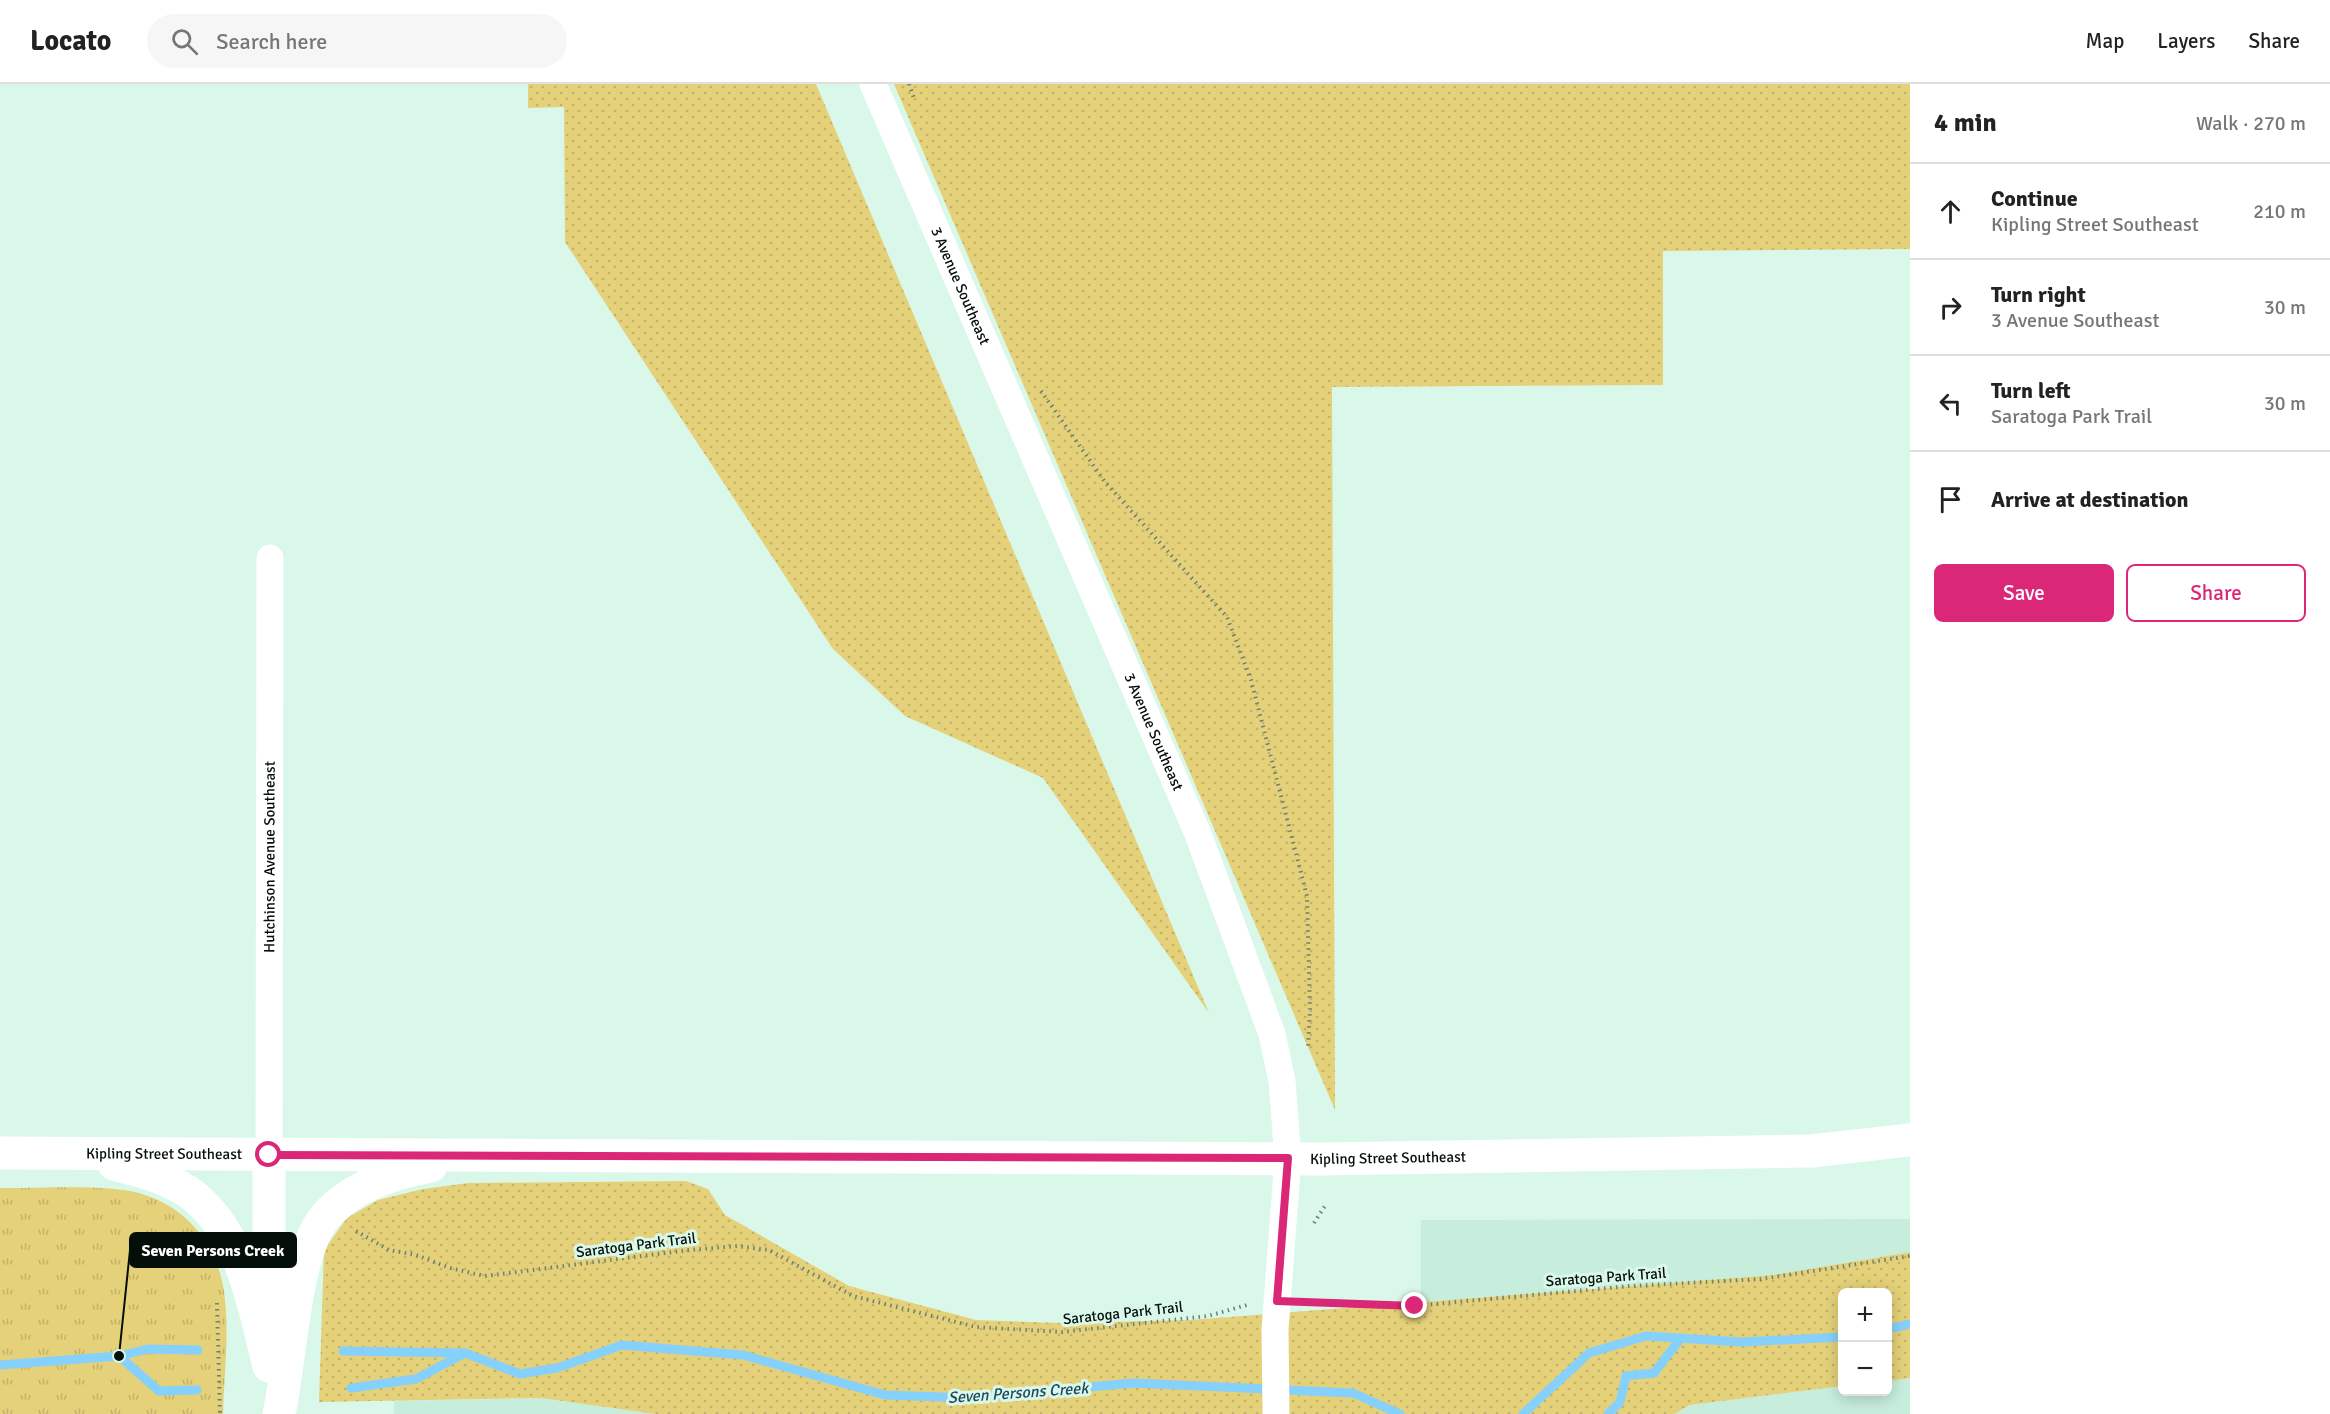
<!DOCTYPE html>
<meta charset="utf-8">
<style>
body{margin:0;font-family:Signika,sans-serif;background:#f6f6f6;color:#222}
.controls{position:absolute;right:18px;bottom:18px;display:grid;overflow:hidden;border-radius:9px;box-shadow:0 3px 15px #0003}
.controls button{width:54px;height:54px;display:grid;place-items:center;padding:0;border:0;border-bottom:2px solid #e0e0e0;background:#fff;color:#222;font:30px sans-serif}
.stop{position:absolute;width:18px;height:18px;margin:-14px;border:4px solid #db2777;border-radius:50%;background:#fff}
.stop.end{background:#db2777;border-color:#fff;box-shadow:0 2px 6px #0008}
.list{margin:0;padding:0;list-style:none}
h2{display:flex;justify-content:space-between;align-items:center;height:78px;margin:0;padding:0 24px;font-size:26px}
h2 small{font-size:20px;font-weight:400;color:#767676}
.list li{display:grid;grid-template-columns:39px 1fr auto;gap:18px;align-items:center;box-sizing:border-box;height:96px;padding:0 24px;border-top:2px solid #e0e0e0}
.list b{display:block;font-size:22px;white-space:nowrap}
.list p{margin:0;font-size:20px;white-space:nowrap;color:#767676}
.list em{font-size:20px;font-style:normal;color:#767676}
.actions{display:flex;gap:12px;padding:18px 24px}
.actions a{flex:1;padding:14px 0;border:2px solid #db2777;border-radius:9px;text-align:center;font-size:21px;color:#db2777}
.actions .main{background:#db2777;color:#fff}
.icon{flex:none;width:33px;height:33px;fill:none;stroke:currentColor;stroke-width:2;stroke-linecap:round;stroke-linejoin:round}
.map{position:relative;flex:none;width:1910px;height:1330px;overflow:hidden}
header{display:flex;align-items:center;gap:36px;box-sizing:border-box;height:84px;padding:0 30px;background:#fff;border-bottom:2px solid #e0e0e0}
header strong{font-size:28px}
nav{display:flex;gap:33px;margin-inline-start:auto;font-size:21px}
.search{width:420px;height:54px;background:#f6f6f6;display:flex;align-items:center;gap:15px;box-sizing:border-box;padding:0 21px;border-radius:33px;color:#767676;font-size:22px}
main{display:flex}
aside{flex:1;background:#fff}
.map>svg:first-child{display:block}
</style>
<header>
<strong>Locato</strong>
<div class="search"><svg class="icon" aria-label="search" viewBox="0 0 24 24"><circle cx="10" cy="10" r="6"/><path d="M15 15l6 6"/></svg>Search here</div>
<nav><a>Map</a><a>Layers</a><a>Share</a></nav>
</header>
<main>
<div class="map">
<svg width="1910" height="1330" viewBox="0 0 1910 1330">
<defs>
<pattern id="grass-dots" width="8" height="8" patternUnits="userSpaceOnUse" patternTransform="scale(1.5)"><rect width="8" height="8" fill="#e5d179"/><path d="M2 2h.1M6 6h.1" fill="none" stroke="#c3b267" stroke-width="1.8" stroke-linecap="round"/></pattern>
<pattern id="park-tufts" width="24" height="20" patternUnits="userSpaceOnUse" patternTransform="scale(1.5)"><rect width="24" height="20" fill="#e5d179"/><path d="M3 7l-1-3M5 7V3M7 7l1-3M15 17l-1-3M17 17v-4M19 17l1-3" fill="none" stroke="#c3b267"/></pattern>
</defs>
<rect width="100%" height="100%" fill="#daf8ea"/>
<g fill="#c7eddc">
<path d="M1910,1135V1168L1774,1191L1421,1218V1136Z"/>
<path d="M1910,1294V1330H1674L1690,1321L1842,1302V1308H1888V1297Z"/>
<path d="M541,1314L655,1330H394V1317Z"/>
</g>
<g fill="url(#grass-dots)">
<path d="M528,0H816L1209,929L1043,694L905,632L833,565L565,158L564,23L528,24Z"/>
<path d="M894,0H1910V165L1663,167V301L1332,303L1335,1026Z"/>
<path d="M686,1097L708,1105L725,1131L849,1202L976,1236L1062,1239L1190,1236L1774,1191L1910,1168V1294L1888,1297V1208H1842V1302L1690,1321L1674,1330H655L541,1314L319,1318L324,1166L347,1134L378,1116L423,1105L468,1099Z"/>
</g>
<path fill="url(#park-tufts)" d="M0,1104C38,1105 111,1099 145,1111C192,1126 221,1168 225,1216C229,1253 224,1293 223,1330H0Z"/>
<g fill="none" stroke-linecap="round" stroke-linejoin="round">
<g stroke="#86d1fb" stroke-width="9">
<path d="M1888,1245L1910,1240"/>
<path d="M343,1267L465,1269L520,1290L557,1284L622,1261L743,1271L885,1311L971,1314L1133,1299L1353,1309L1400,1330"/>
<path d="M119,1272L159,1307L197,1306"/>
<path d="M0,1281L119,1272L148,1265L198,1266"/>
<path d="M351,1304L416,1295L465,1269"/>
<path d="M1523,1330L1589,1269L1646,1252L1742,1258L1842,1253"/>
<path d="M1608,1330L1620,1318L1626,1292L1654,1289L1681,1254"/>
</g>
<g stroke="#6c8077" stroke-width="4" stroke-dasharray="1.5 4.5" stroke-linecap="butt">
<path d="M909,0L914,14"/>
<path d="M1041,307L1105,398L1227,533L1251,596L1307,812L1310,925L1308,965"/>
<path d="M1314,1139L1325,1122"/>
<path d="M356,1147L389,1166L416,1171L450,1184L485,1192L689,1166L737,1162L769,1166L853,1212L976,1243L1062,1248L1208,1232L1247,1221"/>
<path d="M1305,1218L1403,1223L1630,1202L1761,1195L1910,1172"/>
<path d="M217,1219L220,1330"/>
</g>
<g stroke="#fff" stroke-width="27">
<path id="s1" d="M873,0L1198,750L1272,950L1282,997L1288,1074L1275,1245L1276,1330"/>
<path id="s2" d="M269,1071L270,474"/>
</g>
<g stroke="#fff" stroke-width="33">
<path id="s3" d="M0,1069L1322,1075L1811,1067L1910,1056"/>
<path d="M114,1080C141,1087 173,1095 195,1113C244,1154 254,1224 269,1282"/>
<path d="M269,1240V1071"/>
<path d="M279,1330C290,1278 294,1188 317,1145C338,1107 391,1089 431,1082"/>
</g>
</g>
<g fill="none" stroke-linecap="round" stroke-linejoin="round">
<path stroke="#db2777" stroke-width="8" d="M269,1071L1288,1074L1277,1217L1415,1222"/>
</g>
<g text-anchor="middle" stroke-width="6" stroke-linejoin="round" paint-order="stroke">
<g font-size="15" fill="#050f0a" stroke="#daf8ea">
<text dy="5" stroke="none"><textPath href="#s1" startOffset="220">3 Avenue Southeast</textPath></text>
<text dy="5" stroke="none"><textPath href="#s1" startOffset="706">3 Avenue Southeast</textPath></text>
<text dy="5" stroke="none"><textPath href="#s2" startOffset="298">Hutchinson Avenue Southeast</textPath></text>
<text dy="5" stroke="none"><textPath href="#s3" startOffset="164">Kipling Street Southeast</textPath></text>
<text dy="5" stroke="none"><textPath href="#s3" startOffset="1388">Kipling Street Southeast</textPath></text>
<text transform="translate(636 1161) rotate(-7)" y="5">Saratoga Park Trail</text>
<text transform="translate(1606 1193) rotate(-4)" y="5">Saratoga Park Trail</text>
<text transform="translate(1123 1229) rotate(-6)" y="5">Saratoga Park Trail</text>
</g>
<g font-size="16" font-style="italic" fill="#1d475d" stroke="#daf8ea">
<text transform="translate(1018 1308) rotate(-4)" y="6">Seven Persons Creek</text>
</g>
</g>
<path fill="none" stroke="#050f0a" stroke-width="2" d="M119 1272L130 1166"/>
<circle fill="#050f0a" stroke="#daf8ea" stroke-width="2" cx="119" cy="1272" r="6"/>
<rect fill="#050f0a" stroke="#050f0a" stroke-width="2" x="130" y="1149" width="166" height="34" rx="6"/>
<g font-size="16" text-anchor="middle" font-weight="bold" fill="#fff">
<text x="213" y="1172">Seven Persons Creek</text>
</g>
</svg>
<div class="controls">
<button>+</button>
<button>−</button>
</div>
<div class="stop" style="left:269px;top:1071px"></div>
<div class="stop end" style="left:1415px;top:1222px"></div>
</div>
<aside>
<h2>4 min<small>Walk · 270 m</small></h2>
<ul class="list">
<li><svg class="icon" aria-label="ahead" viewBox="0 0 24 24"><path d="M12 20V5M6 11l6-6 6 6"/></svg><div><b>Continue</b><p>Kipling Street Southeast</p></div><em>210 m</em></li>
<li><svg class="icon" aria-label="right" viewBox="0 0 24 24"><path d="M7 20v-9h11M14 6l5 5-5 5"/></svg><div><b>Turn right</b><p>3 Avenue Southeast</p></div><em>30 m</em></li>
<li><svg class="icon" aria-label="left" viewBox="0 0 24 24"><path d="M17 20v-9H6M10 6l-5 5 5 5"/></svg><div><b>Turn left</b><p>Saratoga Park Trail</p></div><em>30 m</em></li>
<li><svg class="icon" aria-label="arrive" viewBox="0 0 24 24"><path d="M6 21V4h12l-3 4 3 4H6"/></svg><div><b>Arrive at destination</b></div></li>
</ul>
<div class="actions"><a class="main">Save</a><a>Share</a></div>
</aside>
</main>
